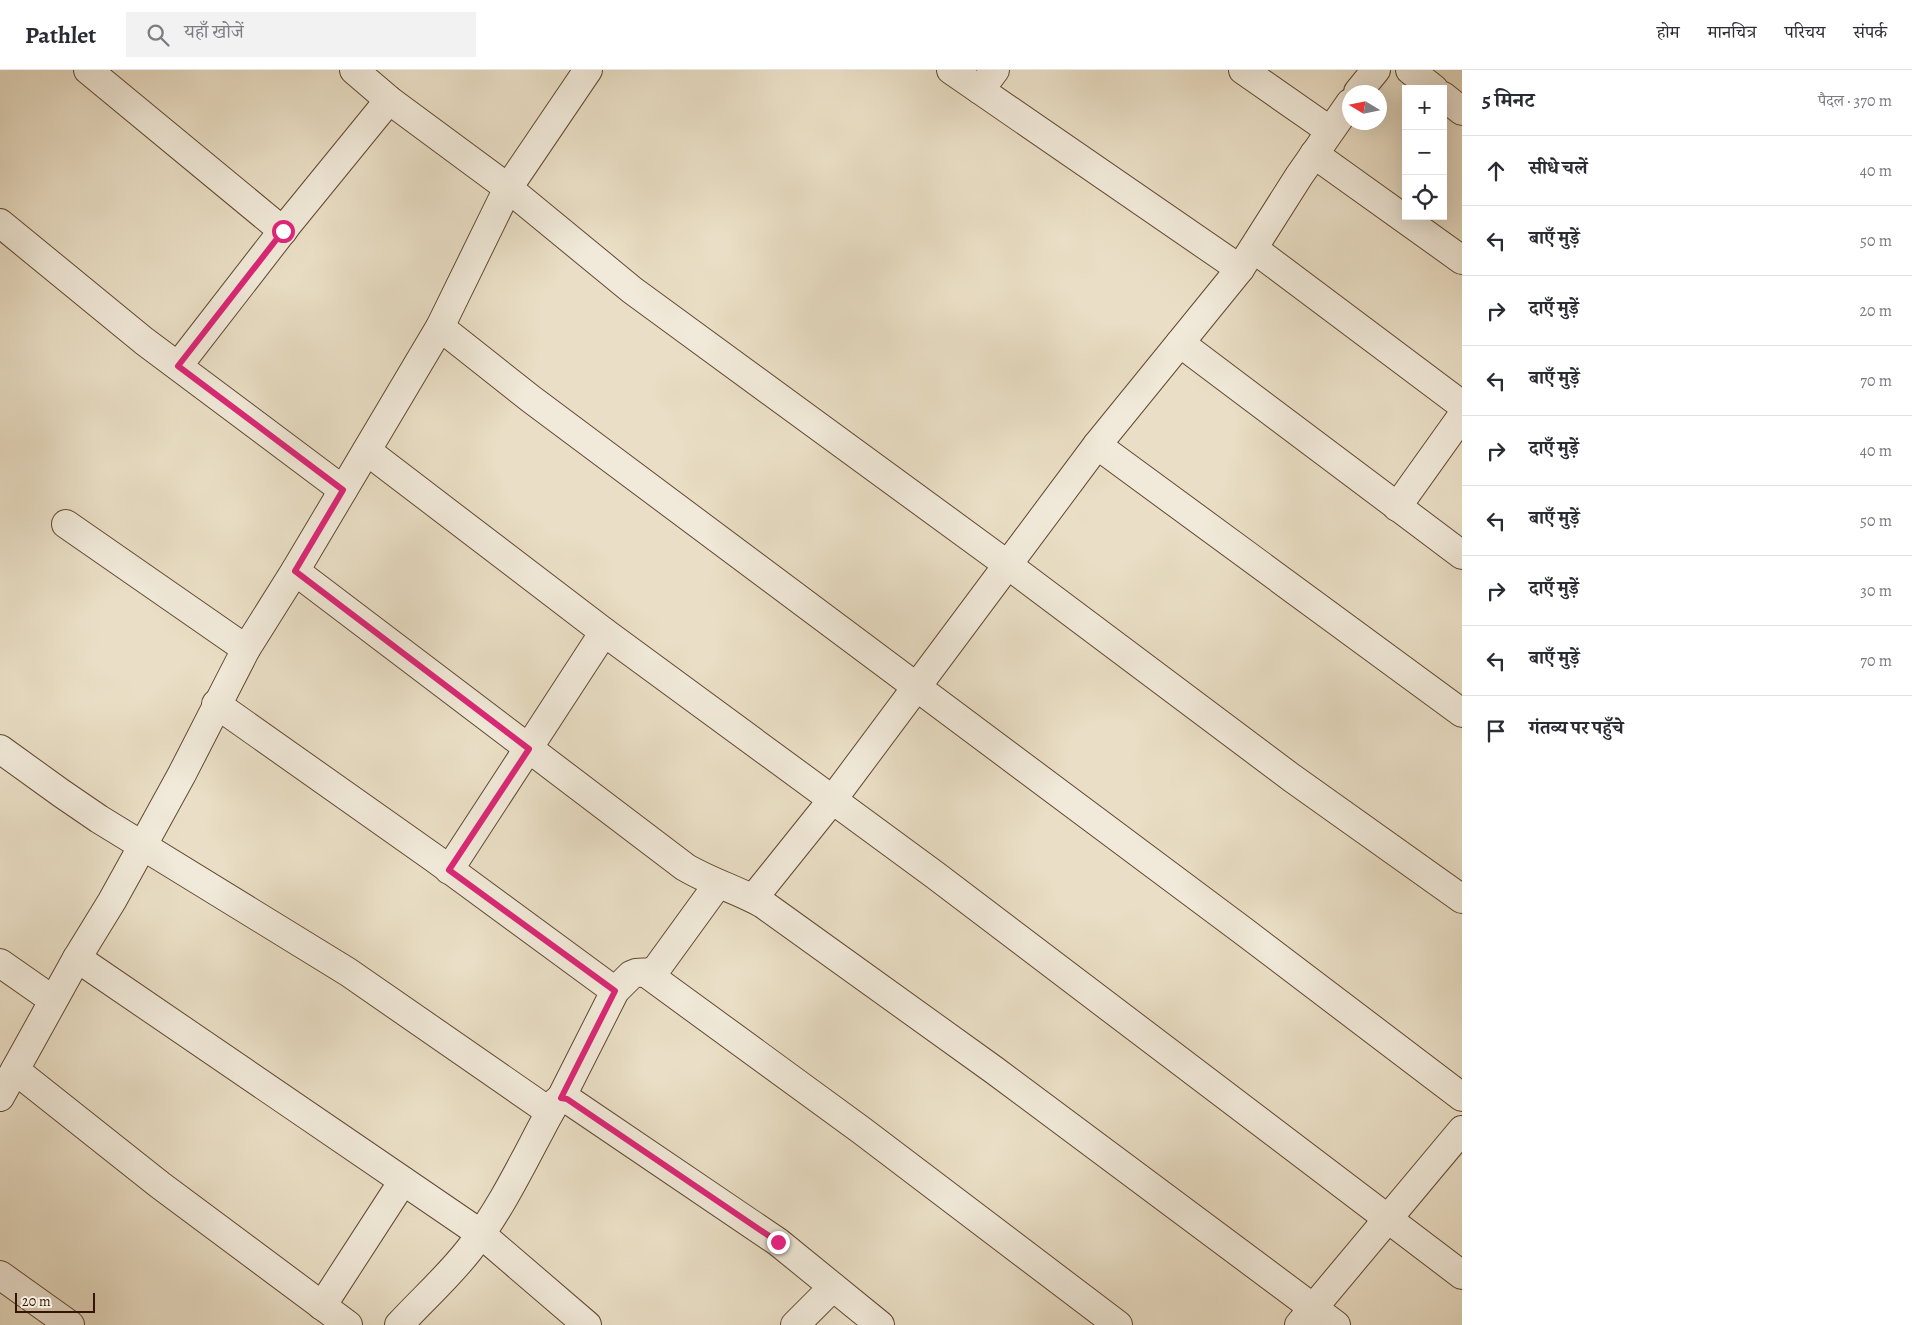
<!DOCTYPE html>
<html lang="hi">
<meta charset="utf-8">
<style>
body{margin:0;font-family:Alegreya,"Noto Serif Devanagari",serif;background:#f2f2f3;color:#2b2b33}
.controls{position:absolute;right:15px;top:15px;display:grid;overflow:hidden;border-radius:0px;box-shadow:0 5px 20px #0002}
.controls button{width:45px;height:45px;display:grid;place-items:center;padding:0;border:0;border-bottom:1px solid #e1e1e2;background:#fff;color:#2b2b33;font:25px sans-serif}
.compass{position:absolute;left:1342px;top:15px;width:45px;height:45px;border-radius:50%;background:#fff;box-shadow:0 5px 20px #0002;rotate:280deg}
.scale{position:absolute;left:15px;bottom:12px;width:80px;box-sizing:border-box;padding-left:5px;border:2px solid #341501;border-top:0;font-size:14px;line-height:18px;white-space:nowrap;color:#341501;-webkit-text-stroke:4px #f1eada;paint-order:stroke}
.stop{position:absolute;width:15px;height:15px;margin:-11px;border:4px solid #db2777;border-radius:50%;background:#fff}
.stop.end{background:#db2777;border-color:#fff;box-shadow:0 1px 5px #0008}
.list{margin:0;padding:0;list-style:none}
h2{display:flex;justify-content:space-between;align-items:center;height:65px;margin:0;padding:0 20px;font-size:21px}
h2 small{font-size:16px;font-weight:400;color:#7c7c81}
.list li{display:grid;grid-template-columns:32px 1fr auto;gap:15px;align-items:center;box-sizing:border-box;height:70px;padding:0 20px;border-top:1px solid #e1e1e2}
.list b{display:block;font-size:19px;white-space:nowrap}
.list em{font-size:16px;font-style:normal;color:#7c7c81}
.icon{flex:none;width:28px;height:28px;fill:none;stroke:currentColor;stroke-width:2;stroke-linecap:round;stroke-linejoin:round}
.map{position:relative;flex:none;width:1462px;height:1255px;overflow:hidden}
header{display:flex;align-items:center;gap:30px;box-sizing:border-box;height:70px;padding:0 25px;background:#fff;border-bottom:1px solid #e1e1e2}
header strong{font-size:24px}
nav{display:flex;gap:28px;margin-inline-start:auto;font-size:18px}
.search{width:350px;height:45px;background:#f2f2f3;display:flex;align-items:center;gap:12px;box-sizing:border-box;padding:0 18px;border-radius:0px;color:#7c7c81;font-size:19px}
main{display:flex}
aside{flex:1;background:#fff}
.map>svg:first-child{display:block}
</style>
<header>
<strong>Pathlet</strong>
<div class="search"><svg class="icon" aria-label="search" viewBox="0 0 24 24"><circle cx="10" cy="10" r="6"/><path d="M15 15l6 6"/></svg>यहाँ खोजें</div>
<nav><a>होम</a><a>मानचित्र</a><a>परिचय</a><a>संपर्क</a></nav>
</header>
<main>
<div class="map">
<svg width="1462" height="1255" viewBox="0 0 1462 1255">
<rect width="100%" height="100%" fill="#eadfc6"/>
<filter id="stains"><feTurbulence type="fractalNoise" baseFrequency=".004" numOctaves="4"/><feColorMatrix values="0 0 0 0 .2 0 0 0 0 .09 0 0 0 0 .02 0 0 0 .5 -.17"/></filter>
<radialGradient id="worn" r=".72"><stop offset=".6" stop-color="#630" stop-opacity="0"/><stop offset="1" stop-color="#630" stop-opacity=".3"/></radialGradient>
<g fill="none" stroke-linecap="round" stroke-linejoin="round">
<defs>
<g id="minor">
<path d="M88,0L283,161"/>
<path d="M354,0L389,30L508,118L632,220L1008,495L1292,708L1462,829"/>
<path d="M951,0L1240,199"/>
<path d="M1243,0L1329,60"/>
<path d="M1410,0L1434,19"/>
<path d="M980,20L995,0"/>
<path d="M1358,22L1376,0"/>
<path d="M1443,26L1462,41"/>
<path d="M1314,84L1462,190"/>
<path d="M0,153L144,271L343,420"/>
<path d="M1254,179L1462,335"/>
<path d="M440,257L531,329L1242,860L1462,1027"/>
<path d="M1180,273L1462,485"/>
<path d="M178,296L288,154L389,30"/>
<path d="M1097,375L1462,643"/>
<path d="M367,381L604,562L935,805L1462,1205"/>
<path d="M1397,437L1462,346"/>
<path d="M66,454L246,579"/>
<path d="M295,501L685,797C710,812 738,820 763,834L994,1000L1336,1255"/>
<path d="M216,634L434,788L615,921"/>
<path d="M0,679L61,723L99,749L348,902L550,1042"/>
<path d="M449,800L604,562"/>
<path d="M749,826L756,825L833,729L1097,375L1240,199L1299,106L1350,33"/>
<path d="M77,888L481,1164L587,1255"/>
<path d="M0,893L53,930"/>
<path d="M646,903L861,1060L1118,1255"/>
<path d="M15,1000L160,1115L348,1255"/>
<path d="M0,1027L77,888L112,831L143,775L182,704L246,579L295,501L440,257L508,118L588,0"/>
<path d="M561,1028L615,921L631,905L636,903L651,902L657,898L718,814"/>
<path d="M0,1205L70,1255"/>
<path d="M322,1236L403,1111"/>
<path d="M399,1255C422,1230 448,1207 469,1180C502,1138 525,1088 550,1042L556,1032L561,1028L567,1029L778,1172L880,1255"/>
<path d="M795,1255L833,1217"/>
<path d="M1299,1255L1462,1060"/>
</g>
</defs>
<use href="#minor" stroke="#624832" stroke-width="30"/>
<use href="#minor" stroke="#f1eada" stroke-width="28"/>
</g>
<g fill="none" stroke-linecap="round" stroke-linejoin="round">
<path stroke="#db2777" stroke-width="6" d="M283,161L178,296L343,420L295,501L529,679L449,800L615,921L561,1028L567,1029L778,1172"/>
</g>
<rect width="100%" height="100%" filter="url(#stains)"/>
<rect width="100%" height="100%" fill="url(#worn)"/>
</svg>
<div class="controls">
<button>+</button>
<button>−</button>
<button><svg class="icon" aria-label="locate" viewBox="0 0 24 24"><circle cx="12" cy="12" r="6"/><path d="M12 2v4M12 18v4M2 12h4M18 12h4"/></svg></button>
</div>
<svg class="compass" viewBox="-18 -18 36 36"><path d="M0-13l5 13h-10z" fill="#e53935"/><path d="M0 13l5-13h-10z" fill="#7c7c81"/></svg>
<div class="scale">20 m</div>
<div class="stop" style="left:283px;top:161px"></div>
<div class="stop end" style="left:778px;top:1172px"></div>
</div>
<aside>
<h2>5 मिनट<small>पैदल · 370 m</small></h2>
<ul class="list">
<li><svg class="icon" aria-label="ahead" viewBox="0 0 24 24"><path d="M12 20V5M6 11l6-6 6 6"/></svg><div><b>सीधे चलें</b></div><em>40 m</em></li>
<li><svg class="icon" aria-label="left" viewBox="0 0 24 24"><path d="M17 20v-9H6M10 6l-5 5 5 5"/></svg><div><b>बाएँ मुड़ें</b></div><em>50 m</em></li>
<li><svg class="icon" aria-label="right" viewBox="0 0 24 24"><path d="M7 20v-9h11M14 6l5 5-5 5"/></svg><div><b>दाएँ मुड़ें</b></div><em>20 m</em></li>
<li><svg class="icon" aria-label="left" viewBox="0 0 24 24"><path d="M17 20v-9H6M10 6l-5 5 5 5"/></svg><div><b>बाएँ मुड़ें</b></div><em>70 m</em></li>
<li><svg class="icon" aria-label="right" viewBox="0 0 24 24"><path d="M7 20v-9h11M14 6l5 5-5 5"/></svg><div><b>दाएँ मुड़ें</b></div><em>40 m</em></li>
<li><svg class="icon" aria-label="left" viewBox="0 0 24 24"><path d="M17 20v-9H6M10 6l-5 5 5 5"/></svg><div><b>बाएँ मुड़ें</b></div><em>50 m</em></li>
<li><svg class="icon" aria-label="right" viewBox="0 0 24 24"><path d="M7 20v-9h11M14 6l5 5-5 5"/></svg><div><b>दाएँ मुड़ें</b></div><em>30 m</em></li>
<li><svg class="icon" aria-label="left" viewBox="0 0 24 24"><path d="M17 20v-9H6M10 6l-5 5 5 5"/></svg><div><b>बाएँ मुड़ें</b></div><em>70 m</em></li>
<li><svg class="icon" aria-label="arrive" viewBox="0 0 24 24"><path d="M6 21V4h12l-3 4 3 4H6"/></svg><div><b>गंतव्य पर पहुँचे</b></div></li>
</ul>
</aside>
</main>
